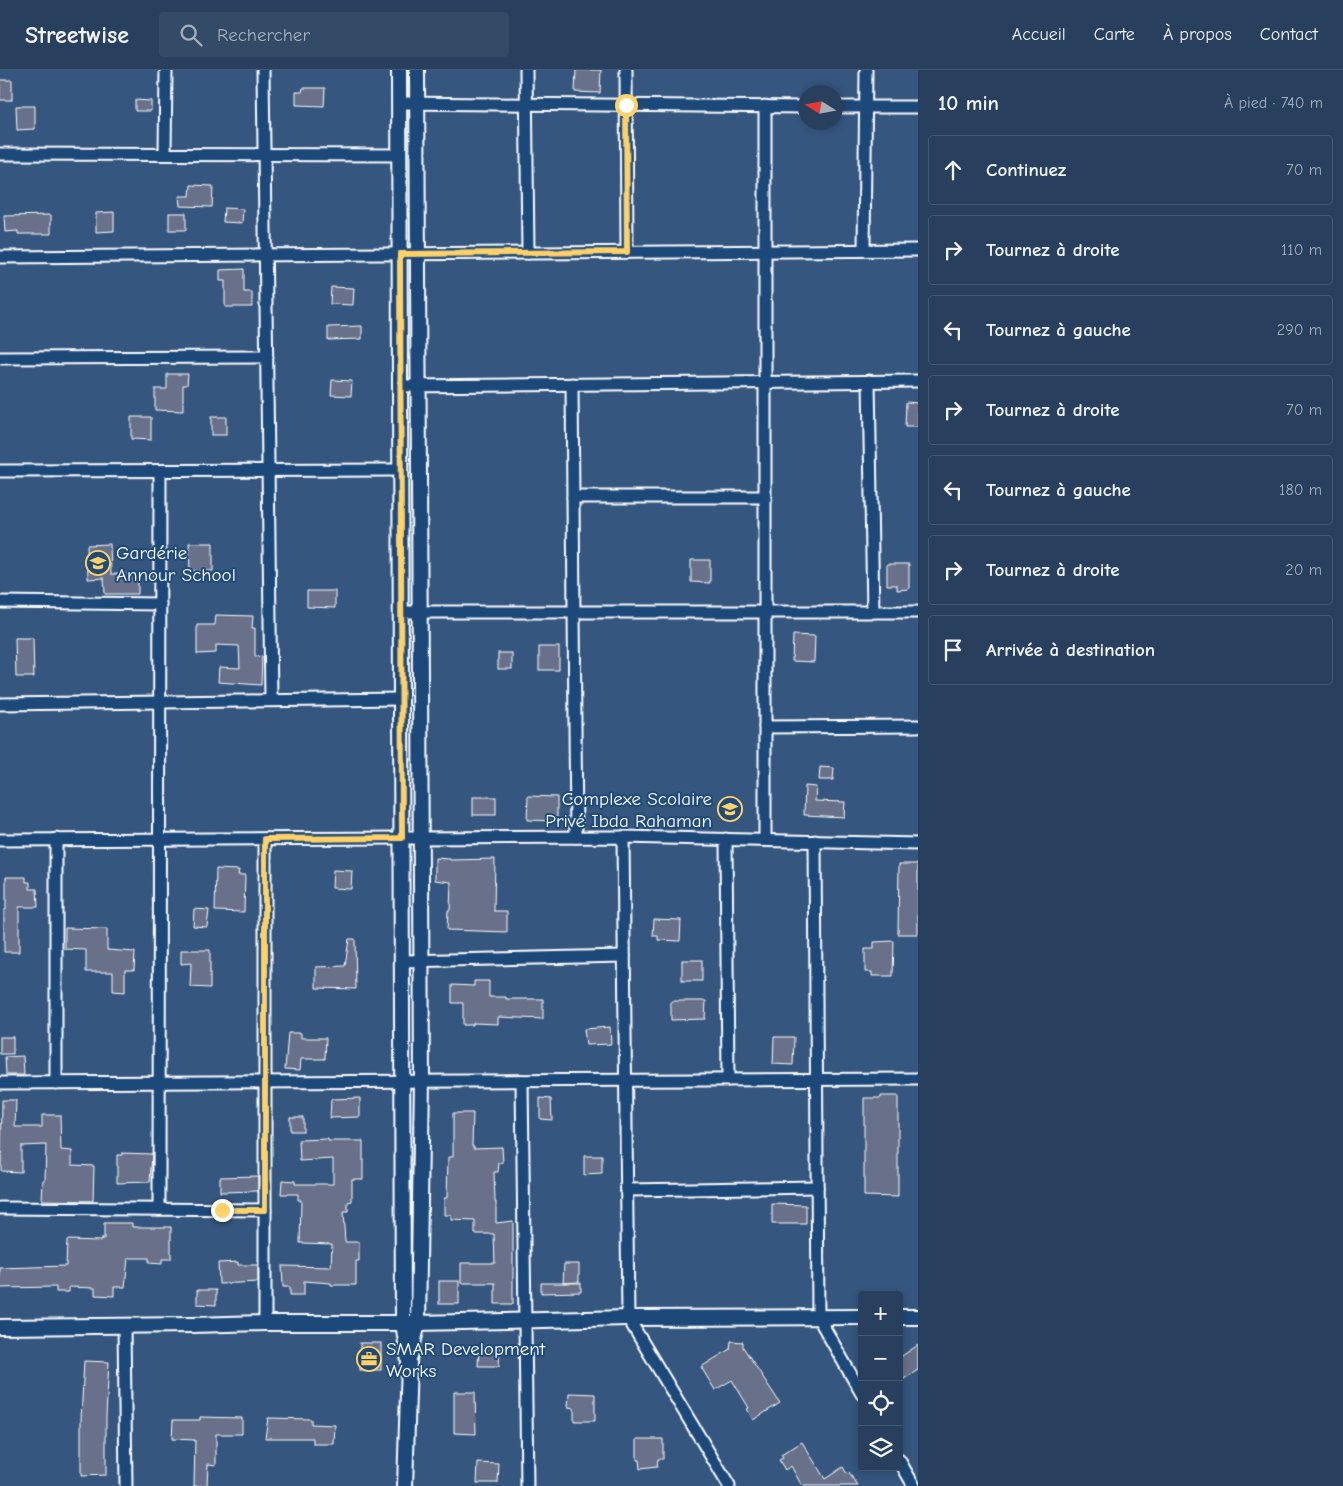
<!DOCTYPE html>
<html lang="fr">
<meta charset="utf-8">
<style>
body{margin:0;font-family:"Comic Neue",sans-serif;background:#344b67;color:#f1f3f6}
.controls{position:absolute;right:15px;bottom:15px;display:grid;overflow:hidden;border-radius:5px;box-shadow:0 2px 8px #0003}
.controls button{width:45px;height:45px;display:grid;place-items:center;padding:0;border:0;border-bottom:1px solid #445973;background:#28405e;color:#f1f3f6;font:25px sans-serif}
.compass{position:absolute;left:798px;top:15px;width:45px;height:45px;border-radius:50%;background:#28405e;box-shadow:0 2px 8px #0003;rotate:281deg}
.stop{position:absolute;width:15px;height:15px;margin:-11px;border:4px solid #ffd166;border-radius:50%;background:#fff}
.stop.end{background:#ffd166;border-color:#fff;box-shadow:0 1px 5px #0008}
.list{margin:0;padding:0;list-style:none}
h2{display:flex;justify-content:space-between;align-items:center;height:65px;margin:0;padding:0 20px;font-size:21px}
h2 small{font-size:16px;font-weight:400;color:#a5afbc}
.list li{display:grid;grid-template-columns:32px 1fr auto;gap:15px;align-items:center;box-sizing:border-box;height:70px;margin:0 10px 10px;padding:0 10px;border:1px solid #445973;border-radius:5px}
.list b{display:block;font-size:19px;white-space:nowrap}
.list em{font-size:16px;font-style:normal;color:#a5afbc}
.icon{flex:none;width:28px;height:28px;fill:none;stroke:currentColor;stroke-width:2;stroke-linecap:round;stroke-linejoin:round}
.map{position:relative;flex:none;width:918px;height:1416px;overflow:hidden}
header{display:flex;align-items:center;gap:30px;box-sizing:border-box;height:70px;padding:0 25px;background:#28405e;border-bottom:1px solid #445973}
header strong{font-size:24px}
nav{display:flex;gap:28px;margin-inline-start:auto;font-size:18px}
.search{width:350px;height:45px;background:#344b67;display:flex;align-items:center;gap:12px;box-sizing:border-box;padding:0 18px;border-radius:5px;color:#a5afbc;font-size:19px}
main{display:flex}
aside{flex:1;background:#28405e}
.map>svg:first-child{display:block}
</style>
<header>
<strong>Streetwise</strong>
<div class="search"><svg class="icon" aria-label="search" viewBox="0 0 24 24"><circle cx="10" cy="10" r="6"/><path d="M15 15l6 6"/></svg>Rechercher</div>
<nav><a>Accueil</a><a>Carte</a><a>À propos</a><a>Contact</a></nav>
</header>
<main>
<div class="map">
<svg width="918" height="1416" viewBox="0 0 918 1416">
<rect width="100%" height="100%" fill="#35567e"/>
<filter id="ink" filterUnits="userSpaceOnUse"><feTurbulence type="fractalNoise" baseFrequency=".02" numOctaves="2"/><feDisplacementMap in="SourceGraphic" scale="10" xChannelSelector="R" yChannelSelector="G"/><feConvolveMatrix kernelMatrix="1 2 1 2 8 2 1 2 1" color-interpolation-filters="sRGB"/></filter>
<g filter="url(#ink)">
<g fill="#687189" stroke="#fff">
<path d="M576,0H601L600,23L575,22Z"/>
<rect x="0" y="10" width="12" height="20"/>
<path d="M303,18H325L324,36L296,35V22H302Z"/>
<path d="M135,30L151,31V41H135Z"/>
<path d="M16,36H35V59L17,60Z"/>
<path d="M191,115L213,116L212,137L180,136L179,126H190Z"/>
<path d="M224,138L243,139L242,153L223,152Z"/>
<path d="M114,142V161L96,162V143Z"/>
<rect x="169" y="143" width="17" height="17"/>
<path d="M51,145V164H18V161L5,162L4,146Z"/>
<path d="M244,199V222H252V237H225V211H220V200Z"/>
<path d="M331,217L354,218L353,235L330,234Z"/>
<path d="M362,256V269L328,270V257Z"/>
<path d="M167,304H188L187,315H183V341L155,340V319H167Z"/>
<path d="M332,310L352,311L351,326L331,325Z"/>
<path d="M906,332L918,333V357H905Z"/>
<path d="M131,347H151V370L131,369Z"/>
<rect x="211" y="347" width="15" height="18"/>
<path d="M189,473H213V501H190Z"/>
<path d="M110,474L111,504H138V524H105L104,508L88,509L87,475Z"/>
<path d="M691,490H710V513L691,512Z"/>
<path d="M887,494H909V519L897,520V515H887Z"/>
<path d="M307,521H335V538L307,537Z"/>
<path d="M216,545L253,546L252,558H255V587L262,586L261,615L218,612L219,597L240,598L239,576L216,575V583L197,584V555H215Z"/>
<path d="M793,565L815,566L814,592L792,591Z"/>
<path d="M15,568H33L34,607H16Z"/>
<rect x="539" y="577" width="20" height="23"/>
<rect x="498" y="583" width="14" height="16"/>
<path d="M820,697L834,698L833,710H819Z"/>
<path d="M805,716L816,717L815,731L845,732L844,747L804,745Z"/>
<path d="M528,726L557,727V751L527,750Z"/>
<rect x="473" y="727" width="23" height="18"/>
<path d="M435,788L450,789V790L495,789L494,841H507V862L447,860L448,840H450L451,812L435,810Z"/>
<path d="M899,794H918V864H898Z"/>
<path d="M216,799L239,800L238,805H245L244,842L215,841Z"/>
<path d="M333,800L352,801L351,819L332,818Z"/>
<path d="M6,807H26V812H30V819H37L38,837H19V882H4V840H6Z"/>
<path d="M194,839L209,840L207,857L193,856Z"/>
<path d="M654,849L681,850L680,871L658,870V866H653Z"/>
<path d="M65,858L107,859V880L135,882L134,900H125V922L113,921V902H86V880L65,879Z"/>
<path d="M349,869H355L356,919L316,918V897L345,896Z"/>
<path d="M894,871L893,906H872V902H865V879H874V872Z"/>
<path d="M181,880H210V918L190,917L191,893L181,894Z"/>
<rect x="682" y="890" width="20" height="21"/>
<path d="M474,911H489V927H506V929H543V949L498,947V954L473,953V955H463V933H452V915L474,916Z"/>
<path d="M671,931H706L705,949L671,950Z"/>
<path d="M610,957L611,974L586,975L584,959Z"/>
<path d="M288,963H301V968H326L325,989H301L300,1000L285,999Z"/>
<rect x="0" y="967" width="13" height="17"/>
<path d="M774,967H794L793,995L773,994Z"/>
<path d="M23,986L24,1005H6L5,987Z"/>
<path d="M881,1026H898V1127L864,1126V1028H881Z"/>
<path d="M360,1028V1047L330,1048L331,1029Z"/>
<path d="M540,1028L551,1029L552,1050L540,1049Z"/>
<path d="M2,1030H16L15,1057H42V1045H60L61,1080L72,1081V1095L94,1096L93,1131L42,1130L43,1110H45L46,1075L21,1076V1102L1,1101Z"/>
<path d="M453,1043H473L472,1076H474V1078L502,1077L503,1093H499L498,1102H494L495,1132H496V1153L513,1151V1234H495V1213H461V1193H495L494,1164H475V1151L451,1150V1145H444V1128H447L448,1087H453Z"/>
<rect x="290" y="1047" width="13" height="14"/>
<path d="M328,1069V1071H363V1109H352V1131L348,1132V1142H343L345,1172H359V1191H356V1215H331V1213L304,1211V1225H290V1217H283L282,1196L331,1197L332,1174L300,1173L301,1130H298V1124H281L282,1110L295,1111V1114H333V1089L300,1091L299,1070Z"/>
<path d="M122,1083L152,1084L150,1112L117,1113V1085H122Z"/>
<path d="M584,1086H602V1104L584,1105Z"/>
<path d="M258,1106V1121L220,1122V1107Z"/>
<path d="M772,1134L806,1135V1154H772Z"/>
<path d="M104,1153H132V1157H171V1189H162V1194L149,1193V1188H128L125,1217H114V1226L95,1225V1218L69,1217V1222H56V1217L0,1218V1198L66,1196L67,1170L101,1171V1169H104Z"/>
<path d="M238,1192V1195H258V1212L219,1214L218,1193Z"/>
<path d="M564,1194H579V1212L563,1213Z"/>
<rect x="439" y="1211" width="20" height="23"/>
<path d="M541,1213H581V1222L541,1223Z"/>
<path d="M197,1220H216V1235L197,1234Z"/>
<path d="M731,1271L743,1272V1277L780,1333L753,1350L747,1339L749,1338L732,1310L715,1320L701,1297L730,1279Z"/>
<rect x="360" y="1273" width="21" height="27"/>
<path d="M918,1275V1300L899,1312V1288Z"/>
<path d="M479,1276L500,1277L499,1296H478Z"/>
<path d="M84,1291L109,1292L106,1346V1405L81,1406V1349Z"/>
<path d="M454,1322H475L476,1364L454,1363Z"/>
<path d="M569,1323L595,1324V1351H574V1338L568,1337Z"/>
<path d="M200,1347L242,1348V1364H216V1395L208,1394L207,1416H194L195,1370L172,1369L173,1350H200Z"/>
<path d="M268,1348L311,1349V1354L335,1355L334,1374H313V1368H265Z"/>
<path d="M637,1369H663V1389H658L657,1397L640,1399L639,1390H637Z"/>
<path d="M802,1372L825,1409L843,1397L847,1404L849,1403L858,1416H802L791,1396L785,1400L779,1390L783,1388L781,1385Z"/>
<path d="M478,1393L499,1394L498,1413H477Z"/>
</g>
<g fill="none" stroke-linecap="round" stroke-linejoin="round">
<defs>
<g id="minor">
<path d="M263,0L271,630"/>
<path d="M526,0L528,183"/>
<path d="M626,0L627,182"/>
<path d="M400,33L806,37"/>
<path d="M836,37H918"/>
<path d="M0,84L400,85"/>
<path d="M165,84L166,0"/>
<path d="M864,179L866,0"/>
<path d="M0,187L918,180"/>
<path d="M0,288L267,287"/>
<path d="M869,311L873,542"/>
<path d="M572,314L576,767"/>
<path d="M400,316L918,311"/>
<path d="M0,401L400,400"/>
<path d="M573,427H765"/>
<path d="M0,532L160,534"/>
<path d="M401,542H918"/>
<path d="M0,634L401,629"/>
<path d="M765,657L918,656"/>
<path d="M623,767L628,1248L729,1416"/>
<path d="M56,769V1013"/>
<path d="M265,769V1253"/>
<path d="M726,769L728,1010"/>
<path d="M0,770L623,767L918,774"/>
<path d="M765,770V36"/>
<path d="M815,771L818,1247L862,1324"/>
<path d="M402,891L624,886"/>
<path d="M522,1011L527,1416"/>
<path d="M0,1013L918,1009"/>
<path d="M627,1120L817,1117"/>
<path d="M0,1138L265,1140"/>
<path d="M159,1139L160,401"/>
<path d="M124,1256L126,1416"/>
<path d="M899,1390L914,1416"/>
</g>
<g id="tertiary">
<path d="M399,0L403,1253L409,1292L405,1416"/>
<path d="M899,1247H918"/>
<path d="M0,1257L193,1255L265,1253H418L628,1248L862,1247"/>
<path d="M410,1286L418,1253L422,1011L417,0"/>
</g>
</defs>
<use href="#minor" stroke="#fff" stroke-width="15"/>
<use href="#tertiary" stroke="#fff" stroke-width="18"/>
<use href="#minor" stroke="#1f4a7a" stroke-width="11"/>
<use href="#tertiary" stroke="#1f4a7a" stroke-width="14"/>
</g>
</g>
<g fill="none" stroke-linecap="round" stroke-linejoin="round" filter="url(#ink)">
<path stroke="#ffd166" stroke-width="6" d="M222,1140H265V769L402,768L400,184L627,182L626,35"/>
</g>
<defs>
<symbol id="school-ring" viewBox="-11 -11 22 22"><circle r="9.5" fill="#1f4a7a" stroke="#ffd166" stroke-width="1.5"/><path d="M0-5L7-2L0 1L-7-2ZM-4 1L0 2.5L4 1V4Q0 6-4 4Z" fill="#ffd166"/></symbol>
<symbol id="office-ring" viewBox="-11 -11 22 22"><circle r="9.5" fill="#1f4a7a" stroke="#ffd166" stroke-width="1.5"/><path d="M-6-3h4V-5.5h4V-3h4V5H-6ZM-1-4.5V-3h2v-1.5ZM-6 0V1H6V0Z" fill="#ffd166"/></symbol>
</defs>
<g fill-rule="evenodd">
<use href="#school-ring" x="84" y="479" width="28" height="28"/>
<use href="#school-ring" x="716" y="725" width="28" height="28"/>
<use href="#office-ring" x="355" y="1275" width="28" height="28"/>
</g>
<g text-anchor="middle" stroke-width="4" stroke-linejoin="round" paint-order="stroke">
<g font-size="19" fill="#fff" stroke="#1f4a7a" text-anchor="start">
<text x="116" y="489">Gardérie<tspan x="116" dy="22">Annour School</tspan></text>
<text x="712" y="735" text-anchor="end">Complexe Scolaire<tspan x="712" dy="22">Privé Ibda Rahaman</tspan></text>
<text x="386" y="1285">SMAR Development<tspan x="386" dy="22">Works</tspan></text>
</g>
</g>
</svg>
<div class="controls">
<button>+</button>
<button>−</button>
<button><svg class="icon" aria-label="locate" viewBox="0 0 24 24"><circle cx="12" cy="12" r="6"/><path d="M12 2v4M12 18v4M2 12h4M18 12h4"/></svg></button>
<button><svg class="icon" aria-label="layers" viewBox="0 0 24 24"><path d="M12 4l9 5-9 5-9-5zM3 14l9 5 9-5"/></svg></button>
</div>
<svg class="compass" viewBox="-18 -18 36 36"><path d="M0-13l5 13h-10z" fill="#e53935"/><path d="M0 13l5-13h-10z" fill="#a5afbc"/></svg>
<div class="stop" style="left:626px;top:35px"></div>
<div class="stop end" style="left:222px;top:1140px"></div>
</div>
<aside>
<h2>10 min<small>À pied · 740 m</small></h2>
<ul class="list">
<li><svg class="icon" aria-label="ahead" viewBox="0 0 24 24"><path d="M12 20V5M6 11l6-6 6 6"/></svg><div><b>Continuez</b></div><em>70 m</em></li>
<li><svg class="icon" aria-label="right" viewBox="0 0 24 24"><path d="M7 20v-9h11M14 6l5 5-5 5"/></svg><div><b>Tournez à droite</b></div><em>110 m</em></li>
<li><svg class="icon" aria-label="left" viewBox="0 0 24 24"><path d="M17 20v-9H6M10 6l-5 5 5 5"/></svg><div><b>Tournez à gauche</b></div><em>290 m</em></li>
<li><svg class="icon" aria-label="right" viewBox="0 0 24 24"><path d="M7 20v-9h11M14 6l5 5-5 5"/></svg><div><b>Tournez à droite</b></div><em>70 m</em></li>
<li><svg class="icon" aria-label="left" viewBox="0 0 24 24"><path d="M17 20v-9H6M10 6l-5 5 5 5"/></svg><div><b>Tournez à gauche</b></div><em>180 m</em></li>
<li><svg class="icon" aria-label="right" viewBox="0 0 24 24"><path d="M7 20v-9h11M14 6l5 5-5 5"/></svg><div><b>Tournez à droite</b></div><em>20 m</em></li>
<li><svg class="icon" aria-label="arrive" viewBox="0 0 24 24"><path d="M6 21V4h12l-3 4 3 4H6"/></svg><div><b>Arrivée à destination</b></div></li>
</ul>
</aside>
</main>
